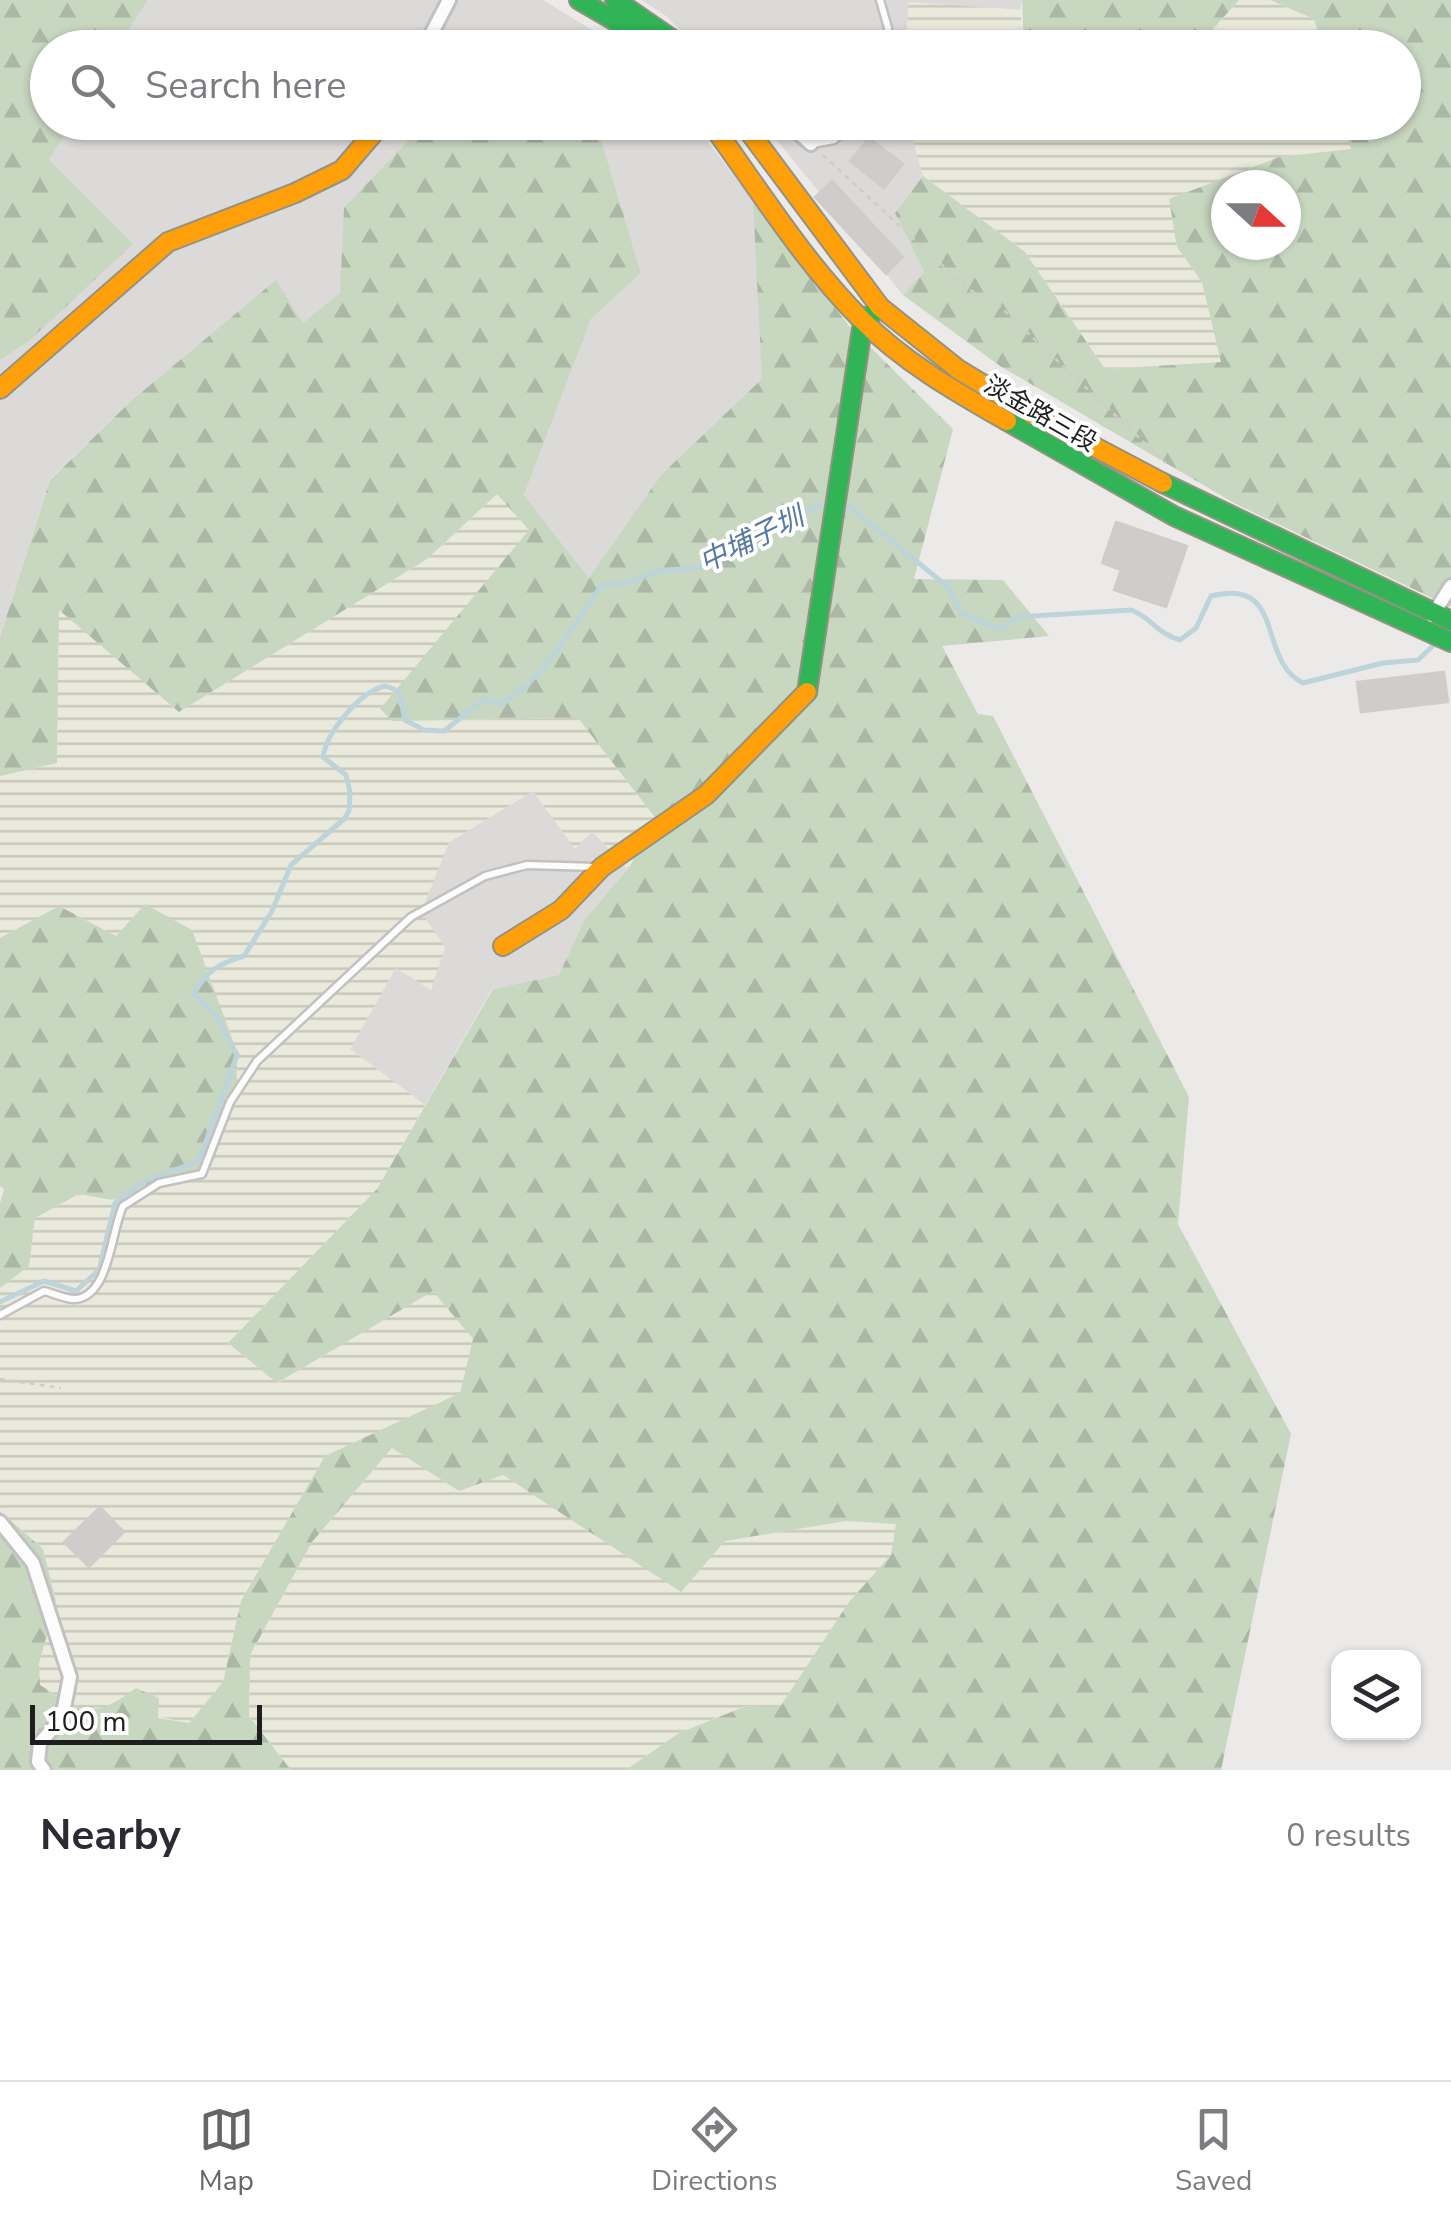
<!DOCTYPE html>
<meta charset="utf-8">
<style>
body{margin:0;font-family:"Nunito Sans","Noto Sans TC",sans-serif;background:#f7f7f7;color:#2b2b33}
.controls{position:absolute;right:30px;bottom:30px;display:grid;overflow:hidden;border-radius:20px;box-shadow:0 2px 8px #0004}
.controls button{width:90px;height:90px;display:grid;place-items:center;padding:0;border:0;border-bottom:2px solid #e1e1e2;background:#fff;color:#2b2b33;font:50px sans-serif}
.compass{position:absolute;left:1211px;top:170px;width:90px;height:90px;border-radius:50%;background:#fff;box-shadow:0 2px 8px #0004;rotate:111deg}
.scale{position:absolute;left:30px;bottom:25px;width:232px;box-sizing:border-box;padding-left:10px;border:5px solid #1e1e1e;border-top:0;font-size:28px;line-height:35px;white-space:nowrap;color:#1e1e1e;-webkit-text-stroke:8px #fff;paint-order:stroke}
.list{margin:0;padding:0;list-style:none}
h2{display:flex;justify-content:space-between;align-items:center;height:130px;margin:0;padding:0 40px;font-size:42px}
h2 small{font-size:32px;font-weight:400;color:#7c7c81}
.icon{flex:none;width:55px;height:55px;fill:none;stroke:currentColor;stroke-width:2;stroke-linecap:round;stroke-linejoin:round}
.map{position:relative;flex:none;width:1451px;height:1770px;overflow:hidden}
.search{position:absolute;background:#fff;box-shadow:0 2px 8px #0004;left:30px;right:30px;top:30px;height:110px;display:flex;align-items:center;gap:25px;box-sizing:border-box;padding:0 35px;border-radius:55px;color:#7c7c81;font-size:38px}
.sheet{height:310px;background:#fff}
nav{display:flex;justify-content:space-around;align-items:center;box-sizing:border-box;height:140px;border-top:2px solid #e1e1e2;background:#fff;font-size:28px;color:#7c7c81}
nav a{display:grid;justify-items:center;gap:5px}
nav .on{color:#666565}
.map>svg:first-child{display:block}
</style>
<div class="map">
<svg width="1451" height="1770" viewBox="0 0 1451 1770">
<defs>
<pattern id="farmland-rules" width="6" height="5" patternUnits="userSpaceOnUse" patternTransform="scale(2.5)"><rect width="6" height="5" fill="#eaeadc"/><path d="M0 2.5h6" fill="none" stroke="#c8c8bc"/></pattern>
<pattern id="forest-firs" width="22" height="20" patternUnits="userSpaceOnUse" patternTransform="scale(2.5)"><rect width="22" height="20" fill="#c7d7c0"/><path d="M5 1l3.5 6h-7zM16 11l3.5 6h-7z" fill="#aab8a5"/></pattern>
</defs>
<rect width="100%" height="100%" fill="#eceae8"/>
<g fill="#dbdad9">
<path d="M148,0H543L620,47L118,48Z"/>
<path d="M642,0H1022L1020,10L910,3L905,48L697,47L666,16Z"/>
<path d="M72,123H425L345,208L341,293L303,323L276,281L131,401L50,479L0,637V360L28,342L49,160Z"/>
<path d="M596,123H694L753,201L763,379L661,475L590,579L524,495L591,319L641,273Z"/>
<path d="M763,123H908L923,176L895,213L924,272L903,295Z"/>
<path d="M533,791L575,848L592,831L628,869L584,920L559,975L492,989L425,1105L350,1049L396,967L432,989L421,912L449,842Z"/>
</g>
<g fill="url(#farmland-rules)">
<path d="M1239,0H1270L1314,19L1323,47L1197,48Z"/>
<path d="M909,2L1020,10L1024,47L905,48Z"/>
<path d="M908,123H1344L1352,149L1279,157L1170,199L1177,247L1202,282L1222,362L1105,369L1025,252L923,176Z"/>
<path d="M497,494L529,530L392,721L578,718L657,820L628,869L592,831L575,849L533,791L449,842L421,912L445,947L431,990L396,968L350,1049L425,1105L377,1189L228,1343L278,1383L433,1290L473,1338L461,1393L325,1456L241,1601L223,1682L189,1723L111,1707L78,1710L40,1685L39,1664L56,1601L43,1549L0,1511V1288L29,1266L35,1218L79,1194L112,1200L154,1188L210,982L192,930L116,936L59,907L0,938V776L57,763L59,609L179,712L427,559Z"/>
<path d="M392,1448L459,1490L503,1475L590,1530L725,1541L846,1521L897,1524L891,1555L849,1602L780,1708L745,1706L679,1733L626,1770H291L249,1716L250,1655L312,1542Z"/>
</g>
<g fill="url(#forest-firs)" fill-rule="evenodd">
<path d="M0,0H148L118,47L48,48V122L72,123L49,160L133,244L28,342L0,360Z"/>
<path d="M1022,0H1239L1197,47L1024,48Z"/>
<path d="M1270,0H1451V607L1234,503L1000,366L903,295L924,272L895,213L923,176L1025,252L1105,369L1221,362L1202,282L1177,247L1169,199L1279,157L1351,149L1344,123L1404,122V48L1323,47L1314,19ZM1226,185H1286V245H1226Z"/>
<path d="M425,123H596L641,273L591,319L524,495L589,578L661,475L762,379L753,201L850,327L953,429L914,579L1003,580L1049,636L942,646L978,714L993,716L1189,1097L1178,1224L1291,1434L1221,1770H626L679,1733L746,1706L780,1707L849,1602L891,1555L896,1524L846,1521L725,1541L681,1592L503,1475L459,1491L392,1448L312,1542L250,1655L249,1716L291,1770H0V1511L43,1549L56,1601L39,1664L40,1685C83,1713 93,1720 136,1688L159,1698L158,1718L189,1723L223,1682L241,1601L325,1456L460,1393L473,1339L433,1291L277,1383L228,1343L377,1189L493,989L559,975L584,920L628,869L657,820L578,718L392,721L380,709L529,530L497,494L427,559L179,712L59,610L57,763L0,776V637L50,480L131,401L276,280L303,323L340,293L344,208Z"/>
<path d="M145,904L192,930L235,1046L238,1092L211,1165L154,1188L112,1200L79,1194L35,1218L29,1266L0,1288V1203L4,1189L0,1186V938L59,906L116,936Z"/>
</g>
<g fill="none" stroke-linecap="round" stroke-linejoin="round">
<g stroke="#bed4db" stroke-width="5">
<path d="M841,506H849L948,587L962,614L1000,629L1016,617L1131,610C1153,618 1155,633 1180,640L1196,628L1211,596C1287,577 1256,660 1303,683L1383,663L1418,660L1438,641"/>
<path d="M0,1302L44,1281L76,1291L99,1270L115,1203L142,1182L199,1161L237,1055L217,1017L194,994C206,971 220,963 244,956L272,911L291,865L344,819L349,811L350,792L346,775L323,757C327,732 359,692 385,686L399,691L405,720L424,730L444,731L483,700L500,704C544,681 574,624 602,585L629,582L658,571L703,567L817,506H830"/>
</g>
</g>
<g fill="#cfcdcb" stroke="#cfccc9" stroke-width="2.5">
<path d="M869,138L903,164L884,188L850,161Z"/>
<path d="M832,181L903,257L886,274L815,197Z"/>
<path d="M1116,522L1187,546L1166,607L1114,590L1121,570L1102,563Z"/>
<path d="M1444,672L1448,702L1361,712L1357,682Z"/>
<path d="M100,1507L124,1532L89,1567L64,1542Z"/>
</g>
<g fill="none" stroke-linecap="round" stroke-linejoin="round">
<defs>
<g id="lane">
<path d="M880,0L888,28V48"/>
<path d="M812,144L834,140L854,122"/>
<path d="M0,1315L44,1291C53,1293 67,1300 76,1299C110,1295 111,1230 123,1206L159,1183L202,1174L230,1102L257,1061L411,917L485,876L527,865L596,867"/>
</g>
<g id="street">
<path d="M424,48L449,0"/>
<path d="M787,122L811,144"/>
<path d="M1432,616L1451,586"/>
<path d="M0,1522L33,1563L70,1677L62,1718L40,1743L38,1762L44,1770"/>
</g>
<g id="fast">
<path d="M579,0L629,29L645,48"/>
<path d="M615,0L685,48"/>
<path d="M1007,421L1174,516L1451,642"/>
<path d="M1163,483L1451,621"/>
<path d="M807,692L863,322L880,307"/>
</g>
<g id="slow">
<path d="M710,122C758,188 803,261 861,319C902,361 956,392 1007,421"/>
<path d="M742,122L880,307L959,370L1034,415L1163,483"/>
<path d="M0,389L168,242L295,193L342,170L383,122"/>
<path d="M503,946L561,910L602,867L706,795L807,692"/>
</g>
</defs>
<use href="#lane" stroke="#c2c1c0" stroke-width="11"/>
<use href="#street" stroke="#c2c1c0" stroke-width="18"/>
<use href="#fast" stroke="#929382" stroke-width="22"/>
<use href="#slow" stroke="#929382" stroke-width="22"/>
<g stroke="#d5cac8" stroke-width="2.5" stroke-dasharray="5 5" stroke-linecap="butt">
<path d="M823,155L968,289L996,303L1166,463"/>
<path d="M0,1379L61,1388"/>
</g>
<use href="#lane" stroke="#fcfcfc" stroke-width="6"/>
<use href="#street" stroke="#fcfcfc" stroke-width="12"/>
<use href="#fast" stroke="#30b455" stroke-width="18"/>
<use href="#slow" stroke="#ff9f0a" stroke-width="18"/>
</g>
<g text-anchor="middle" stroke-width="8" stroke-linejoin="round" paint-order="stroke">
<g font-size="25" fill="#1e1e1e" stroke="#fff">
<text transform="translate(1041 413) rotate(30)" y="9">淡金路三段</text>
</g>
<g font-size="28" font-style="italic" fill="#5679a2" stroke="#fff">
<text transform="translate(751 539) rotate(-26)" y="10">中埔子圳</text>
</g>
</g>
</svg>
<div class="controls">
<button><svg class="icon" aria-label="layers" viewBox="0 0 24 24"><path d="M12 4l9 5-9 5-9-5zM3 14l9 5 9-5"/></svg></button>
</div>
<svg class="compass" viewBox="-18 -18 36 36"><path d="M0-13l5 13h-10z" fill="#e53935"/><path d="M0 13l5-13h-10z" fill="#7c7c81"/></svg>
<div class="scale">100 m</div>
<div class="search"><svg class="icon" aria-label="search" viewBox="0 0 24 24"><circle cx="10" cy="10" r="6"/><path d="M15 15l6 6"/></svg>Search here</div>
</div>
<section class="sheet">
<h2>Nearby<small>0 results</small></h2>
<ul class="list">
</ul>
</section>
<nav>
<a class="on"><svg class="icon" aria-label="map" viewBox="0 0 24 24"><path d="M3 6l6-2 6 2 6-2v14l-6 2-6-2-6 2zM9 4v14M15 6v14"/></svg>Map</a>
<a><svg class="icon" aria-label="directions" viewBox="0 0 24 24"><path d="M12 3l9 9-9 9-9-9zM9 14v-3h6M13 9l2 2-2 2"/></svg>Directions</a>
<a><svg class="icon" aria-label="saved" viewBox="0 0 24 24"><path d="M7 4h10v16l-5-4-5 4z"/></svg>Saved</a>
</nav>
